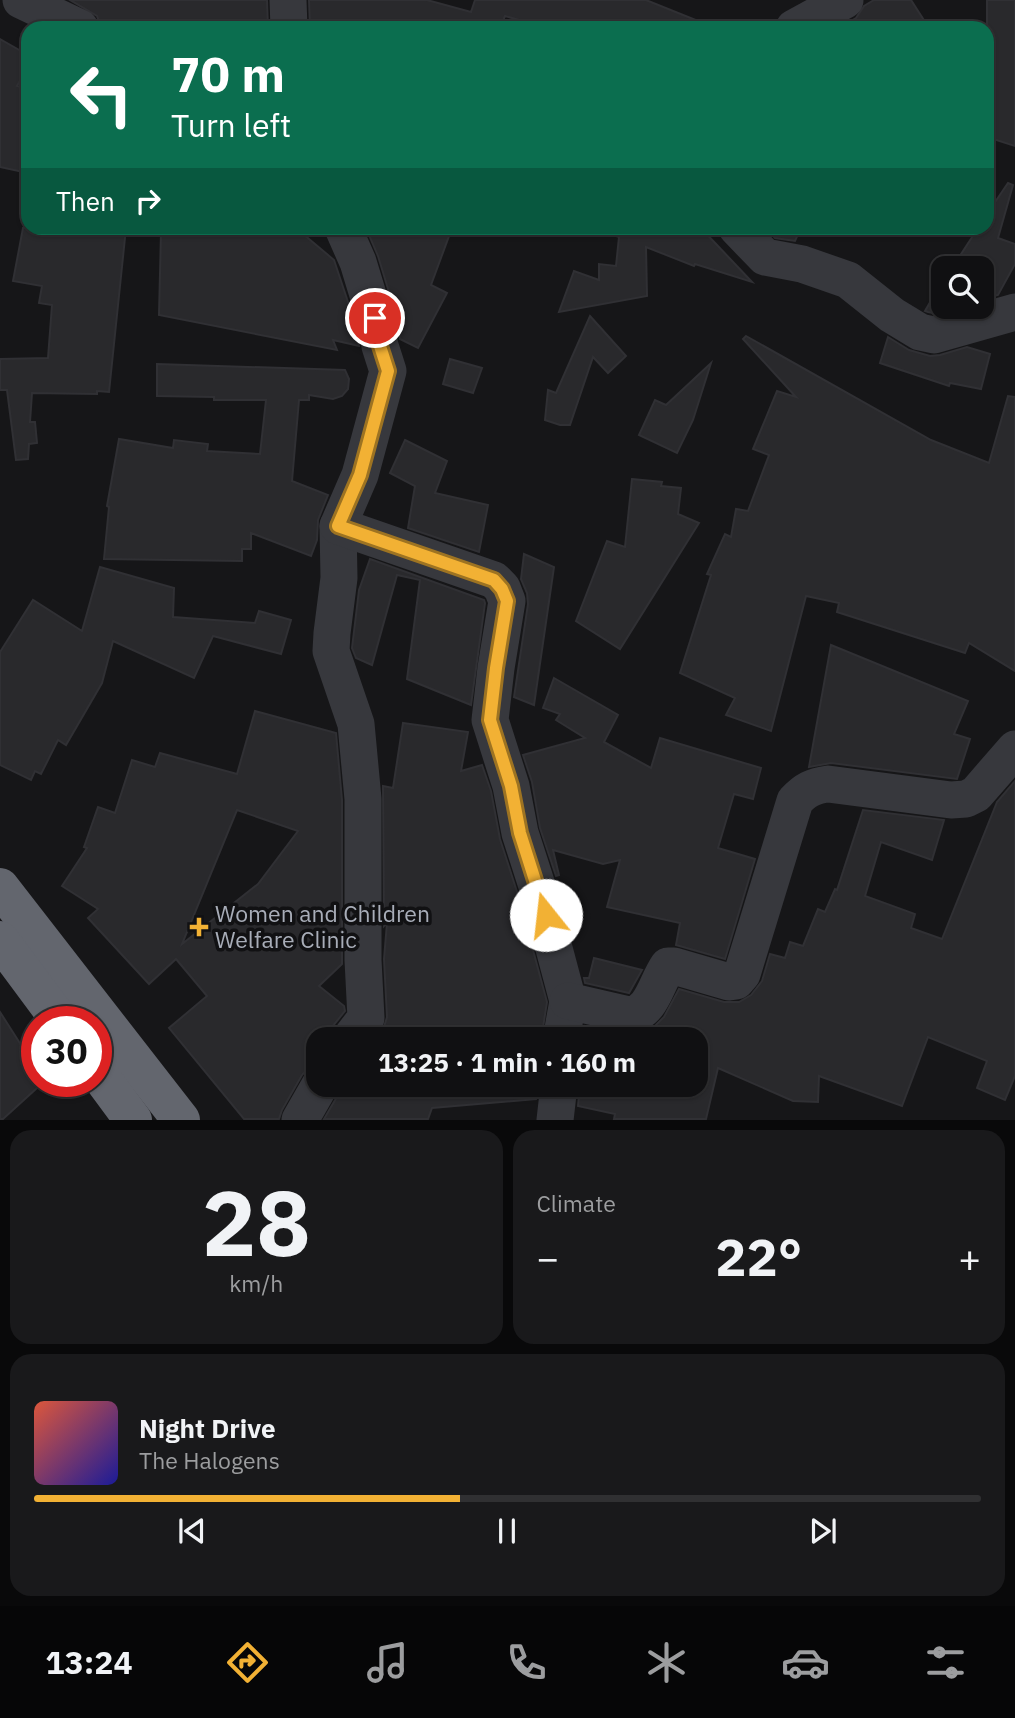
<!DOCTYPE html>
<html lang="en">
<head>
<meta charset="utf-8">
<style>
	:root { --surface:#101012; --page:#19191b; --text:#f1f3f6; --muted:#9c9d9f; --line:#303032; --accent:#f2b134 }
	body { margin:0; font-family:"IBM Plex Sans",sans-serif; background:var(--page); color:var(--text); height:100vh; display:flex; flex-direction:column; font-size:26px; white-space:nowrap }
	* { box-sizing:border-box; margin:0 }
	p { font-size:23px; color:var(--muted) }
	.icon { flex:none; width:38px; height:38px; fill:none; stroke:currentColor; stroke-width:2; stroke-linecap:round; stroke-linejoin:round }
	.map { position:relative; height:1120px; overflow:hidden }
	.panel { display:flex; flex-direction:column; gap:10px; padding:10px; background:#09090a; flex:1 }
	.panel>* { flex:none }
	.banner { position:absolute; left:21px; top:21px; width:973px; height:214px; border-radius:21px; box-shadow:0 2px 5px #0004,0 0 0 2px var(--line); background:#0b6e4f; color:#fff; overflow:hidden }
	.fabs { position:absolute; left:931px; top:256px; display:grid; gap:14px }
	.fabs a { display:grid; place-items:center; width:63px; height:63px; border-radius:14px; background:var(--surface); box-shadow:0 2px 5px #0004,0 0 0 2px var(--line); font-size:35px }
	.speed { position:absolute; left:21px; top:1006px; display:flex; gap:14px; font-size:35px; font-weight:700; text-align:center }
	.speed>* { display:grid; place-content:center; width:91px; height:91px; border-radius:50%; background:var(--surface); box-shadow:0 2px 5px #0004,0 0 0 2px var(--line); line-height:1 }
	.speed .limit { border:10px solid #d22; background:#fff; color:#111 }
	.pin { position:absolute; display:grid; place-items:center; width:60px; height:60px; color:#fff; margin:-30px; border:4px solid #fff; border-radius:50%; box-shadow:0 2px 7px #0007 }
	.me { position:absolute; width:77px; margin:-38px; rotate:344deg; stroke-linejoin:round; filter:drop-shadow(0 0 5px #0008) }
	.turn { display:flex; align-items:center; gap:24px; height:147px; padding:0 35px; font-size:32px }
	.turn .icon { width:91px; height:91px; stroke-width:2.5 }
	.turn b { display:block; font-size:49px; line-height:60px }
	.then { display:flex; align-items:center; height:66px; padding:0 35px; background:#0003; gap:14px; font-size:26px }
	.big { font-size:52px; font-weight:800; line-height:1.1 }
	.panel .widget { flex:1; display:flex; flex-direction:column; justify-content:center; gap:10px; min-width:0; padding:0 24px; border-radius:21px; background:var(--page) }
	.panel .dial { align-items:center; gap:0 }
	.dial b { font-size:91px; line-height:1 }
	.song { display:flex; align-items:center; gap:21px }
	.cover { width:84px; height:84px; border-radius:10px; background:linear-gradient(135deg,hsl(10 70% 55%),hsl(240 70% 35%)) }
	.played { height:7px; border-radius:4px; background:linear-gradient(90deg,var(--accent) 45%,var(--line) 45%) }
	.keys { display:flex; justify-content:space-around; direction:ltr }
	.heat { display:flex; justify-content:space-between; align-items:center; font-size:38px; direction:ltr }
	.panel .tiles { flex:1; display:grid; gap:10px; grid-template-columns:1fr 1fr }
	.widget:last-child { grid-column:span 2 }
	.trip { position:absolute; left:306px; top:1027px; width:402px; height:70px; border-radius:21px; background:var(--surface); box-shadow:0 2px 5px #0004,0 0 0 2px var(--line); font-weight:800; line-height:70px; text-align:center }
	.menu { display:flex; height:112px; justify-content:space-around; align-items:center; background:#060607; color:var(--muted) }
	.menu .icon { width:49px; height:49px }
	.menu .on { color:var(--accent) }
	.menu b { font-size:32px; color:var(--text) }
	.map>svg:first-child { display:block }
</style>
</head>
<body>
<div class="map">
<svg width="1015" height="1120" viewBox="0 0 1015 1120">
	<rect width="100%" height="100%" fill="#161618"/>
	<!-- building -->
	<g fill="#29292c" stroke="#303034" stroke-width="2" fill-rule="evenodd">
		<polygon points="70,0 267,0 268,28 101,28 97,16"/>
		<polygon points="309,0 427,0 471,12 475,0 646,0 713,27 547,28 505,16 500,28 310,28"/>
		<polygon points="874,0 911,0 929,28 838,28 856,18 864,6"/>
		<polygon points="987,0 1015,0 1015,146 987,137"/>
		<polygon points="0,39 28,55 28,67 17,86 28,89 28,173 0,167"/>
		<polygon points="1008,183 1013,185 998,238 1015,244 1015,264 998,295 983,299 982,268 952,268 978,228 987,228 987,214"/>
		<polygon points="23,228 126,228 109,392 97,391 97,394 32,393 30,422 35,422 37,443 29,444 28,459 16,460 7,390 0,390 0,359 48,358 52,305 39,303 42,286 13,281"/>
		<polygon points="170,228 241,228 261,235 267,228 296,228 334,260 355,323 359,346 333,340 337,350 159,315 161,232 167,234"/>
		<polygon points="366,228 452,228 431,285 447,293 418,348 400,339 395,312 378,256"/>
		<polygon points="600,228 701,228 752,282 695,264 694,266 646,247 647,296 559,312 574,271 599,280 599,264 616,266 619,237 600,230"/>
		<polygon points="766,228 801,228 795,241 775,238"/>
		<polygon points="943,280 943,306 958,306 933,313 928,312 925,311"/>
		<polygon points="590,316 626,356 608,373 593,357 570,425 560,425 545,420 548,390 556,393"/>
		<polygon points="746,336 931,440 989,463 1008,396 1015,397 1015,671 969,643 965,653 837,612 839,603 806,596 771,731 726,715 735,698 680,673 711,575 707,574 725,534 731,537 736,509 748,511 769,455 753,449 777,391 796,397 743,339"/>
		<polygon points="888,337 909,350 930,356 940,355 967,347 990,354 981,389 950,383 949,386 880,363"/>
		<polygon points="450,359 482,368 473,393 443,384"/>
		<polygon points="711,363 693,420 677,453 639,435 655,400 666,405"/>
		<polygon points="157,364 345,370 349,379 348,389 342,396 333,399 309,395 309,400 299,400 292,481 328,495 318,520 317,540 311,556 251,533 251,549 242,549 242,561 104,559 109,507 107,506 119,439 173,448 174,440 208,444 207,451 260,454 266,400 214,400 214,397 157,396"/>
		<polygon points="405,440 447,461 435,493 488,505 479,552 408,528 415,486 390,473"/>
		<polygon points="632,479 662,482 661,486 681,488 678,514 699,523 620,649 576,621 607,541 625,547"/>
		<polygon points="524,554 554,567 534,705 514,697 528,604 527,593 521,579"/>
		<polygon points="370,559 484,600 485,603 471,705 407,679 420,580 397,575 372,665 356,658 352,648 359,590"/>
		<polygon points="100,567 174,588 173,617 255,623 259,611 291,620 281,654 213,636 194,678 113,641 102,683 66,745 58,740 41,774 35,771 31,780 0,765 0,652 33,600 82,631"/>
		<polygon points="831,645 968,701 954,734 970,739 957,779 831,763 809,767"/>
		<polygon points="554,678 618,715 604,742 651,768 660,738 761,768 753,799 734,794 718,848 755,859 725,959 676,945 680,923 607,907 620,860 603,864 553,850 559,875 556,876 540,828 532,782 523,755 585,738 556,720 560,714 543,708"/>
		<path d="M255,711l81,22 6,67v164l-23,22 25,20 1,5 -13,16 -4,13h-10v24l-9,3 -7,8 -20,35 -3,9h-35l-75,-91 38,-32 -31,-37 -27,25 -61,-66 10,-9 -36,-23 25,-38 -3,-1 14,-40 17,6 17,-53 23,7 5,-14 77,21zM237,810l61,21 -40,53 -76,60z"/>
		<polygon points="403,723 468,732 461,771 482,765 491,791 500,839 519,898 547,1002 541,1040 376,1040 383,1030 387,1017 384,959 387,923 384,926 383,786 393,788"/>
		<polygon points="1015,781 1015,1076 1005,1100 977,1088 987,1061 928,1037 902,1106 819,1076 818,1102 793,1101 718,1068 706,1119 614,1119 615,1114 578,1106 580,1085 696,1085 696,1040 582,1040 585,1026 624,1035 642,1033 655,1026 664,1017 679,989 724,1002 739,1002 751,995 762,981 770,954 785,958 790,942 803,946 818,909 825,912 835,889 837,890 863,810 944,820 932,860 881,842 865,896 915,914 911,928 942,939 997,802"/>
		<polygon points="594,958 642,970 629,993 585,983 584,978 589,978"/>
		<polygon points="0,1012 37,1070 37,1088 3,1119 0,1119"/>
		<polygon points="341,1085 538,1085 536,1099 432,1108 428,1119 324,1119 338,1095"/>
	</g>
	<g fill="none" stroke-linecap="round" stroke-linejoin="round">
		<!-- minor -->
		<g stroke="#37383d" stroke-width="37">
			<polyline points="21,0 80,28"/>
			<polyline points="288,0 289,28"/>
			<polyline points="794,28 845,0"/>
			<polyline points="343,228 358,262 375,318 380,346 388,371 360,475 338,526 339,578 332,633 331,651 356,724 363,799 363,960 366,1018 349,1040"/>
			<polyline points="737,228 765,257 802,264 848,280 892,315 920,332 934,335 1015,312"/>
			<polyline points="338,526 494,580 502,588 507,601 496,668 490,720 511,786 520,833 539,892 568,1001 561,1040"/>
			<path d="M568,1001l61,14c23,-2 27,-32 39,-49h6l55,16 7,-1 6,-7 53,-173c10,-11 18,-15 33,-17l123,16 15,-1 10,-5 39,-45"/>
			<polyline points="300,1120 320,1085"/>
			<polyline points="555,1120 559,1085"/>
		</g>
		<!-- highway -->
		<g stroke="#63666e" stroke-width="38">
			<polyline points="0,887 181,1120"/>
			<polyline points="0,940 61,1022"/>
			<polyline points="96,1070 133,1120"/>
		</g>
	</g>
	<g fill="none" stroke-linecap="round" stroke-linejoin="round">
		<!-- route casing -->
		<g stroke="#9d7322" stroke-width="18">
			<polyline id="route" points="375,318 380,346 388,371 360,475 338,526 494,580 502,589 507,601 496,668 490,720 511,786 520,833 546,915"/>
		</g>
		<!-- route -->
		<use href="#route" stroke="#f2b134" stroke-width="12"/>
	</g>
	<!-- markers -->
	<path fill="#f2b134" stroke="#111113" stroke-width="2.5" d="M195.5 916.5h7v7h7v7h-7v7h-7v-7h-7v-7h7z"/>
	<g text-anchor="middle" stroke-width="7" stroke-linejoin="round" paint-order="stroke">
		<!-- poi labels -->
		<g font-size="23" fill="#a8adb8" stroke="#111113" text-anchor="start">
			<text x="215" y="922">Women and Children<tspan x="215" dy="26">Welfare Clinic</tspan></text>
		</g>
	</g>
</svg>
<div class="fabs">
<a><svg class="icon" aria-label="search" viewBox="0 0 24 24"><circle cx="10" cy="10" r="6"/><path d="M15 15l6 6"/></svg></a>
</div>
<div class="speed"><div class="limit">30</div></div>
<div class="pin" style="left:375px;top:318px;background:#d93025"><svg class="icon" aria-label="arrive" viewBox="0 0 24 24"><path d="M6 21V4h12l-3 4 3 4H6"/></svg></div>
<svg class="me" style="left:546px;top:915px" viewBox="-20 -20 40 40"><circle r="19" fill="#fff"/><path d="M0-13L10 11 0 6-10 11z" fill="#f2b134"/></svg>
<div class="trip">13:25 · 1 min · 160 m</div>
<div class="banner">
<div class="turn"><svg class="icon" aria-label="left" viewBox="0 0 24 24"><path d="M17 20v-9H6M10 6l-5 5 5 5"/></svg><div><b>70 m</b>Turn left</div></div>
<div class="then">Then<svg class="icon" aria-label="right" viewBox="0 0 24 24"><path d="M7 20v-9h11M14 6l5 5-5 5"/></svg></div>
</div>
</div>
<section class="panel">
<div class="tiles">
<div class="widget dial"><b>28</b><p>km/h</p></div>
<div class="widget"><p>Climate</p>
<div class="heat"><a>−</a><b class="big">22°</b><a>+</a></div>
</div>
<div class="widget">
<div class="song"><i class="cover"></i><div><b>Night Drive</b><p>The Halogens</p></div></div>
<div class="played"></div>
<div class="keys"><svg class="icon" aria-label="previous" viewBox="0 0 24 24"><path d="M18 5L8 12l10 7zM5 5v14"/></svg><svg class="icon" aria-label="pause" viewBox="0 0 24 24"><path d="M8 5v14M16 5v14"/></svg><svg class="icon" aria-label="next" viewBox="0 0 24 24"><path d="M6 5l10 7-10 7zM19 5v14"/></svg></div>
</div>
</div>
</section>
<nav class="menu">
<b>13:24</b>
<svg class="icon on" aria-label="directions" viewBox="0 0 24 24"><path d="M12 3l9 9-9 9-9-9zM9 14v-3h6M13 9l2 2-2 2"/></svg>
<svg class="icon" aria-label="music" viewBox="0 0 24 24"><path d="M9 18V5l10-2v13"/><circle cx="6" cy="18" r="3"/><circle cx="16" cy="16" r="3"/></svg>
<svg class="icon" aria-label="phone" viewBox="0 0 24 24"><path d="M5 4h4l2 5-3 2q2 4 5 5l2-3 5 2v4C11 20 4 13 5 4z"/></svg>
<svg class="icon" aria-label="climate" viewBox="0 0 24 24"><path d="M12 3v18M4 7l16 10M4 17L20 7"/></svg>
<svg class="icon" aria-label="car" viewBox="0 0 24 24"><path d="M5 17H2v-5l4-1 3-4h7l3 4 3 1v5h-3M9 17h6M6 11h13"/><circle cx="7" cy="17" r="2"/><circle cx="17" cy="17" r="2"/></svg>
<svg class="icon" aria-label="filters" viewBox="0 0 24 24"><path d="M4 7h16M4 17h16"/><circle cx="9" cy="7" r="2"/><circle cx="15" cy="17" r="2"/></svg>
</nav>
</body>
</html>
